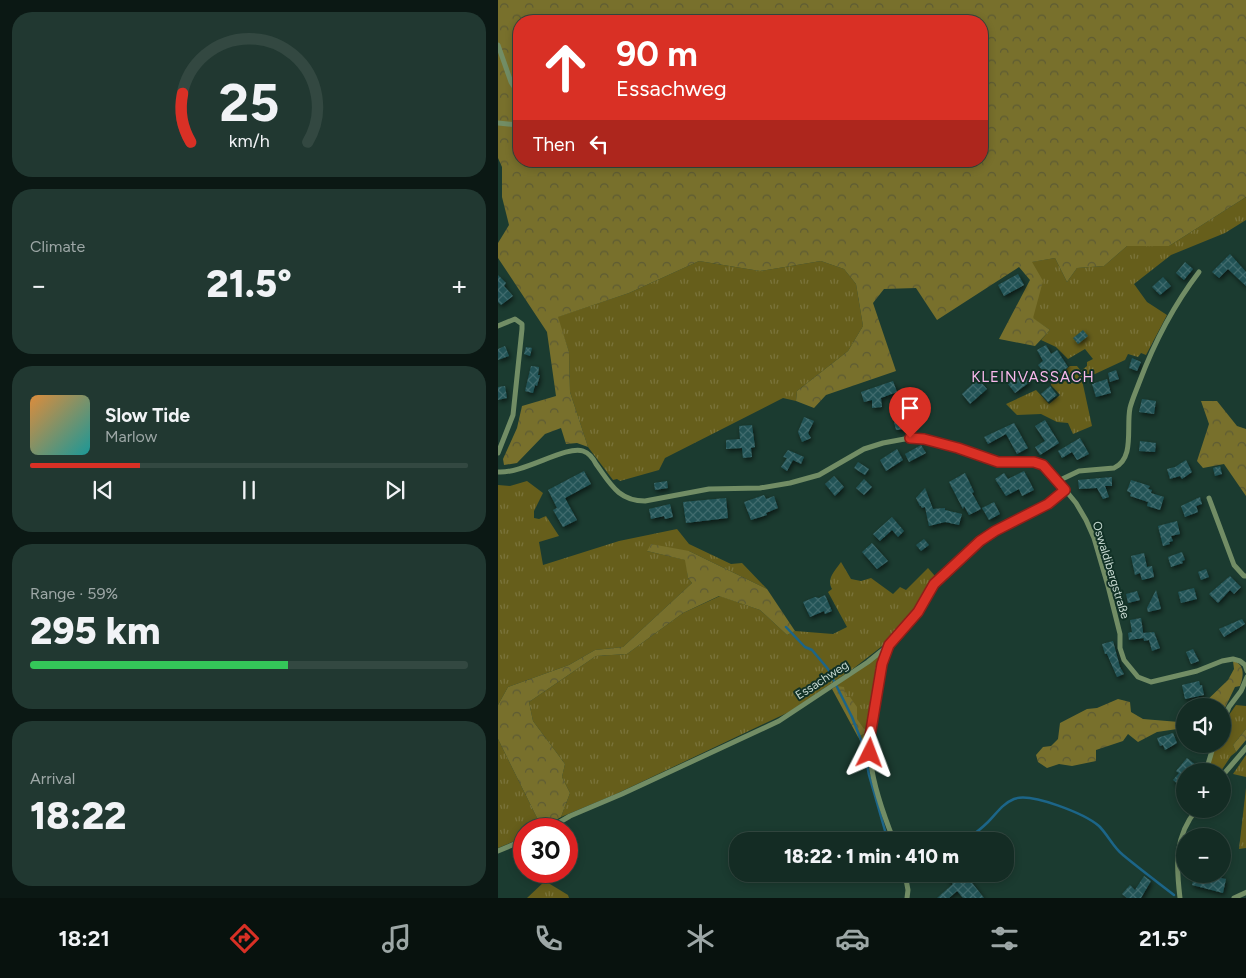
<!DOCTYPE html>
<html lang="en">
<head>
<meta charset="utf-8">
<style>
	:root { --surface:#142c24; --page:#213831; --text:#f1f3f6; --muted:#9da7a6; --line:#334841; --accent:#d93025 }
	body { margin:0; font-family:Figtree,sans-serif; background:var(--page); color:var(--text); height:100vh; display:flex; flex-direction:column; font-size:19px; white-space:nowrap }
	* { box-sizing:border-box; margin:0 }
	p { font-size:16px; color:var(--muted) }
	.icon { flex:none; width:28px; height:28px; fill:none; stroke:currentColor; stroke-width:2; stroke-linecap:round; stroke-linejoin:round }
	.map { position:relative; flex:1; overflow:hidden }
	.panel { display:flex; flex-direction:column; gap:12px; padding:12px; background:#0b1814; width:498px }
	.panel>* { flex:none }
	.banner { position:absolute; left:15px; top:15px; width:475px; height:152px; border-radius:20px; box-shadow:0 2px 8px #0003,0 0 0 1px var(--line); background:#d93025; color:#fff; overflow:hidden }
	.tools { position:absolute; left:678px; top:698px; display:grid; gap:10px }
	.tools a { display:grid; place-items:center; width:55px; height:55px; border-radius:50%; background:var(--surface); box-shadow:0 2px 8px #0003,0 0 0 1px var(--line); font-size:25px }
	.speed { position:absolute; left:15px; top:818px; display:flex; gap:10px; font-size:25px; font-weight:700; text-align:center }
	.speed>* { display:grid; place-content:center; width:65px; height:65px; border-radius:50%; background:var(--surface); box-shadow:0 2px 8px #0003,0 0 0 1px var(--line); line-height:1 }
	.speed .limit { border:8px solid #d22; background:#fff; color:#111 }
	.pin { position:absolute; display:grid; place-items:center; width:42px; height:42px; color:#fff; margin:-51px -21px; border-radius:50% 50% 50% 0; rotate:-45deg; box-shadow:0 0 5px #0007 }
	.pin .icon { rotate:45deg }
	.me { position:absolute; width:55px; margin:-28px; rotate:3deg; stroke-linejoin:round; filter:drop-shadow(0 0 4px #0008) }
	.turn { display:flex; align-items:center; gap:18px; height:105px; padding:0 20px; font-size:22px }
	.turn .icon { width:65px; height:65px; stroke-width:2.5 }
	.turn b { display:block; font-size:35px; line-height:42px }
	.then { display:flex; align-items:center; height:48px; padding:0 20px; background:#0003; gap:10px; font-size:19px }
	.big { font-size:38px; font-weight:800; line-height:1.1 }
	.panel .card { flex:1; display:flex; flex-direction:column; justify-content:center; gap:8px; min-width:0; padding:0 18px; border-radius:20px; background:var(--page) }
	.panel .dial { align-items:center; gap:0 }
	.dial svg { height:130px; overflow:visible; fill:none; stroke:var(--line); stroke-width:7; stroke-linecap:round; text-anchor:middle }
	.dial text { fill:var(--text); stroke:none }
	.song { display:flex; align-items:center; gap:15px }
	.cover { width:60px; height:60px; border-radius:8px; background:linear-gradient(135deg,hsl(30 70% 55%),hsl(180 70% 35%)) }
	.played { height:5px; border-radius:2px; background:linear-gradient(90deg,var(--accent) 25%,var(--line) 25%) }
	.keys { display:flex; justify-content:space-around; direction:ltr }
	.heat { display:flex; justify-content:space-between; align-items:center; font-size:28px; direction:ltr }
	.charge { height:8px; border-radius:4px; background:linear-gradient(90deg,#34c759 59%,var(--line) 0) }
	.trip { position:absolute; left:231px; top:832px; width:285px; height:50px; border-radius:20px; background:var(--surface); box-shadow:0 2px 8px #0003,0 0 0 1px var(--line); font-weight:800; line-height:50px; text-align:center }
	.tabs { display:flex; height:80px; justify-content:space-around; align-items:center; background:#08120e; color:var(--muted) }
	.tabs .icon { width:35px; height:35px }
	.tabs .on { color:var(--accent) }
	.tabs b { font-size:22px; color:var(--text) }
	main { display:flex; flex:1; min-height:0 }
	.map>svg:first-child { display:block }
</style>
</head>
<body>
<main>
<section class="panel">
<div class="card dial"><svg viewBox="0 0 100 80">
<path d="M14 69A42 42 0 1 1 86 69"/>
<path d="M14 69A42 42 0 0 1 9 39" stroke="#d93025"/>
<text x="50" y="56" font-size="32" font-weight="700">25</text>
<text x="50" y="72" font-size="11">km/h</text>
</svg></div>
<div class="card"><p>Climate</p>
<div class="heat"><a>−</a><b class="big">21.5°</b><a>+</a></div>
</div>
<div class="card">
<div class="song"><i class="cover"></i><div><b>Slow Tide</b><p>Marlow</p></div></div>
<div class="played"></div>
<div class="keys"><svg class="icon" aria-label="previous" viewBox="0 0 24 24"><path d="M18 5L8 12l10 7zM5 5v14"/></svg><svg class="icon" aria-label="pause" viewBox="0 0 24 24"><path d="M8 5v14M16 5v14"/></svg><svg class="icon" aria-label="next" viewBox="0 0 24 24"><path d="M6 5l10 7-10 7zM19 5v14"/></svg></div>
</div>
<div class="card"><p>Range · 59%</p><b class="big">295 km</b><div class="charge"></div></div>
<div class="card"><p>Arrival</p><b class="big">18:22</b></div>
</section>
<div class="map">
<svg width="749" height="898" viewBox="0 0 749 898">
	<defs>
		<pattern id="grass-tufts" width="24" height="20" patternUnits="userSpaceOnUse" patternTransform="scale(1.25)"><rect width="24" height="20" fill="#665e1b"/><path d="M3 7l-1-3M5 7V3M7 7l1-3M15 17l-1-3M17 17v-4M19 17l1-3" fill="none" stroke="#7a743b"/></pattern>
		<pattern id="forest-crowns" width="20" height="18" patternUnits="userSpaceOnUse" patternTransform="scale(1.25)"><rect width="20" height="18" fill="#78702c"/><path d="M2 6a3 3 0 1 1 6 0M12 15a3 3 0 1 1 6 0" fill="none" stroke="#5d5b34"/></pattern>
		<pattern id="building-cross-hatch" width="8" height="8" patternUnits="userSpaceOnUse" patternTransform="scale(1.25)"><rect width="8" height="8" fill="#215356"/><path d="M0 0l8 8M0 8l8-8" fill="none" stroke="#406b6d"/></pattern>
		<filter id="shadow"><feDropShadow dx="1.5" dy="2.5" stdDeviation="2.5" flood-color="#0009"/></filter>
	</defs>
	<rect width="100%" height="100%" fill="#1b3b30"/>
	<!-- grass -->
	<g fill="url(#grass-tufts)">
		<polygon points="748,197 748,220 727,233 673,255 636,284 649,302 669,315 648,355 643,353 640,357 630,354 627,360 584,380 594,426 575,434 570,423 559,422 543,414 519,415 508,404 538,390 551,404 562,395 553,385 554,381 572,366 579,366 583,371 589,366 589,362 595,359 587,349 570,359 558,347 543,340 552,330 534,318 544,281 533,262 557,258 569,282 579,268 606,266 629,246 671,246"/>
		<polygon points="201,261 262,271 323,261 346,269 358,284 365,326 350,351 299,391 298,401 285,398 167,458 161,470 122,481 119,479 115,480 90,447 72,392 71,352 59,317 131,293"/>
		<polygon points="29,481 45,493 36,511 36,518 41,519 48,516 61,536 41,542 45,565 121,541 179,529 191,544 233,564 244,563 269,589 191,551 149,551 188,560 190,578 194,583 125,647 97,650 71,665 10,687 0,705 0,485 12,486"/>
		<path d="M343,562l10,17 10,2 10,-3 22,16 7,-7 6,3 22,-22 7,8 -10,20 -35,44 -36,28 -65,44 -173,82 -55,23 9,-24 -8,-16 3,-13 -32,-43 -4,-19 67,-46 31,-2 56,-41 37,-17 40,14 27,25 8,-4 38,3 14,-7 -19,-35 4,-3c-6,-10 3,-18 9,-27z"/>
		<polygon points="385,651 379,678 368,747 366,748 360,737 366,734 348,697 338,686"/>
		<polygon points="738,705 748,706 748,729 735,745 738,752 733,756 723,771 709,771 717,744 724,744 724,725"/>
		<polygon points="0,739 44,828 26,829 26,837 0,848"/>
		<polygon points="748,755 748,777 735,774"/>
		<polygon points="748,788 748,848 741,849"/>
		<polygon points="47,881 70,895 71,898 29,898"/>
	</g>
	<!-- forest -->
	<g fill="url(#forest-crowns)" fill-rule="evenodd">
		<path d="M0,0h748v197l-77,49h-42l-23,20 -27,2 -10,14 -12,-24 -23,4 11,19 -10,37 17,12 -15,16 -36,-7 31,-59 -11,-13 -82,53 -21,-32 -32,1 -11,14 23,68 -70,24 -12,13 -18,-7 1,-10 51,-40 15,-25 -7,-42 -12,-15 -23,-8 -61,10 -61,-10 -70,32 -71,24 11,35 1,40 18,55 -11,-4 -11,1 -5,-16 -16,6 -28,29 -13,2 -1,-6 14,-31 5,-22 34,-10 -9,-64 -49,-74v-15l11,-18 -7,-28v-30l-4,-9zM21,21h463v140h-463z"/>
		<polygon points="703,401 719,401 739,426 748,429 748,496 726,464 705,468 699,461 711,424"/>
		<polygon points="153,544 191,551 269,589 297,631 289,635 262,610 221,596 185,613 129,654 98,656 31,702 35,721 67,764 64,777 72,793 63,817 44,828 0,739 0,705 10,687 71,665 97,650 125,647 194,583 190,578 187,560 149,551"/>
		<path d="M735,661c12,3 11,15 7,25l-5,1 -13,27v-8h-21l27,-26 6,-11z"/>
		<polygon points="338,686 346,687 348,697 352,697 359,707 359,719 366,729 366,734 360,737 334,689"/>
		<polygon points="620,699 632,702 633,712 645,719 681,722 686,718 686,728 659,732 640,742 630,734 625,741 598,750 598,761 574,766 561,764 549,768 540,762 538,755 545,747 553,746 560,739 562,723 589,709 599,708"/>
		<polygon points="748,729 748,740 738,752 735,745"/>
	</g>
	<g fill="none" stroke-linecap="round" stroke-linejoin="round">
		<!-- stream -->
		<g stroke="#1c6588" stroke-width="2.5">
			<polyline points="288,627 307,647 314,650 330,669 354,717 365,745 371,775 390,841"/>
			<path d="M436,841l14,-3 17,3c8,-6 16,-12 23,-19 9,-9 14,-18 26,-23 17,-7 71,15 85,27 9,9 14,21 24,29 17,14 34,27 51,40"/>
		</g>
	</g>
	<!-- building -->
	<g fill="url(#building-cross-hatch)" filter="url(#shadow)">
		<polygon points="732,254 749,273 749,287 730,269 721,278 714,272"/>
		<polygon points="687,262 695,269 686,280 678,273"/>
		<polygon points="520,274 526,285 506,296 500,285"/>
		<polygon points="0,275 8,283 6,286 15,296 3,305 0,302"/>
		<polygon points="665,277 673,286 662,295 654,287"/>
		<polygon points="585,330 590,336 580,344 575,338"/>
		<polygon points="548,345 553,354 559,350 570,367 553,381 540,365 545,361 539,350"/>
		<polygon points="7,346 11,356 0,360 0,349"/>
		<polygon points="28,347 34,348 32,356 26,354"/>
		<polygon points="634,358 643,362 639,371 631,368"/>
		<polygon points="33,366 41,367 40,375 42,375 39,386 37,385 35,393 27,391"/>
		<polygon points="618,370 621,379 612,382 610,373"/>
		<polygon points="525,373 532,382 517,393 510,384"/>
		<polygon points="480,379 489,389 472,404 464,394"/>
		<polygon points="609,379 613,393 598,397 594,384"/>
		<polygon points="395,381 399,392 383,398 384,407 374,408 374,400 366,402 363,392"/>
		<polygon points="7,386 9,398 0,400 0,387"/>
		<polygon points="552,386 559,395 550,402 543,394"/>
		<polygon points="644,399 658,401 656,414 641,412"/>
		<polygon points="409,410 418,420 409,429 398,430 395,417 403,415"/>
		<polygon points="306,417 316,421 310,433 313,438 304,442 300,432"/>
		<polygon points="547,420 561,443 542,455 537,447 547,441 537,426"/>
		<polygon points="516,423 530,448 519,454 508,434 490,444 486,437"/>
		<polygon points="254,425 257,447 253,448 254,457 245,458 244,448 228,449 228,440 242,439 241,426"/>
		<polygon points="582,438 591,454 579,460 574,452 564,458 560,451"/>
		<polygon points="642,441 658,443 657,452 641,451"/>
		<polygon points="423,445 428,453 411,462 407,454"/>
		<polygon points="399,449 405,460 388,471 382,460"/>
		<polygon points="290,450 306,457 303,464 295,460 289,471 283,467 289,458 285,457"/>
		<polygon points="688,460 694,472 684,479 682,476 672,479 669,469 677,467"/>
		<polygon points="360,462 371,469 367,475 356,468"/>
		<polygon points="722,466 724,474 717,476 715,468"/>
		<polygon points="86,471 93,484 67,498 79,520 65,527 55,510 59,508 50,490"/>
		<polygon points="526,471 536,490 524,496 521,489 508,496 497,479 506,473 510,479"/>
		<polygon points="467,473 476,492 474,493 483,509 471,515 466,506 465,509 451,482"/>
		<polygon points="336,476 346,487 337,496 327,484"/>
		<polygon points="614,477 614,486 607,486 611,497 605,499 599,488 581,489 580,480"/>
		<polygon points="366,479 374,487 366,495 358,488"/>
		<polygon points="633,480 652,486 650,489 654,490 653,493 666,497 662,510 649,506 650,502 632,496 633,493 629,491"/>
		<polygon points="169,481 170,488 157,490 156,483"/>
		<polygon points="427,488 435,509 447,508 447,510 464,514 461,525 447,522 431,526 427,507 424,508 423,506 422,506 418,498"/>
		<polygon points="266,495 268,499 276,496 280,508 268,513 269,515 253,520 246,502"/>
		<polygon points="702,497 704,504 698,506 698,505 700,512 687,517 683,506"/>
		<polygon points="228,498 230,518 188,523 185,502"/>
		<polygon points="496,502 502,514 491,520 484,508"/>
		<polygon points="172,504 175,517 167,519 166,516 153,519 151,509"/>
		<polygon points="394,517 406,531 400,537 394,530 382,541 375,534"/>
		<polygon points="679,521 682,534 673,536 675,541 671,542 672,544 665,546 660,526"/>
		<polygon points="426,539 431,545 423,551 418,545"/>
		<polygon points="374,543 390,561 379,569 364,552"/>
		<polygon points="684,552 687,560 684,561 685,563 673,567 670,557"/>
		<polygon points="646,553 649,567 654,566 656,577 644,580 642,573 637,575 633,556"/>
		<polygon points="708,569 711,577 703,580 700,572"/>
		<polygon points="732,576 743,587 736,594 732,590 720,603 711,594"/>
		<polygon points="696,588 699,599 683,603 680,592"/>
		<polygon points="658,590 663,609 650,612 649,608"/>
		<polygon points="639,591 642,600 630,603 628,594"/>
		<polygon points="327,595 334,611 327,614 326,611 312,617 305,602 317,597 321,598"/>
		<polygon points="643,618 646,638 631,640 630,633 634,632 632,620"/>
		<polygon points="744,619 747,624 726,637 721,629"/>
		<polygon points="656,632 662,648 654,651 651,640 646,641 645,633"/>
		<polygon points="615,641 622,667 626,674 619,677 609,654 607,654 604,644"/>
		<polygon points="695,649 701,661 693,664 688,652"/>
		<polygon points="701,681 702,685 704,685 706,695 687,699 684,685"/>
		<polygon points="675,733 679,743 667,750 665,745 662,746 659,738"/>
		<polygon points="689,758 699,766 695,771 686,771 686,789 675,780 681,773 678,771"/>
		<polygon points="446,874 467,874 486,898 465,898 459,891 451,898 439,898 455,884"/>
		<polygon points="704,874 724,874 723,878 728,879 725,893 694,885 696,878 702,879"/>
		<polygon points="646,876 653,881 643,898 629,898 624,894 632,885 637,890"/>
	</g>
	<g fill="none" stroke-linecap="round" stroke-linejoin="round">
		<!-- street -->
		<g stroke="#728d65" stroke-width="5">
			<polyline points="0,45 13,82 21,94"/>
			<polyline points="0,123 21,125"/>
			<polyline points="0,326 17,319 24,324 24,329 15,415 0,453"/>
			<path d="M0,472c25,2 68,-27 85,-21 6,2 10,7 13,13 14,19 22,37 49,37l64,-12 51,-1 30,-5 29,-8 45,-26 19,-6 27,-5 14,1 74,22 36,1 9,3 5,4 28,34 10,17 8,18 14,48 12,48v14l4,12 14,17 13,5 46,-11 25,-10 11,-2 7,2 5,4 2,6"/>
			<path d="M560,481l21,-10 35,-3c21,-9 12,-41 16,-60 2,-8 6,-17 9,-25 15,-40 34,-77 60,-111"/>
			<polyline points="711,498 736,565 746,576 749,576"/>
			<path d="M390,647c-7,17 -9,34 -12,52 -3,18 -7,36 -6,54 1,26 14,63 24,88"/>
			<polyline points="724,724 731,707 743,691 749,677"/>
			<polyline points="708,771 716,744"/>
			<polyline points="724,776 749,747"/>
			<polyline points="50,829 72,816 124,794 281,721 370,662 391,645 419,612 443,577 482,541 497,531 550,505 567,490"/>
			<polyline points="0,851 26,840"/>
			<polyline points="407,874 410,890 409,898"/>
			<path d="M682,898c-4,-34 -6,-61 17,-89"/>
			<polyline points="736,898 749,892"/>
		</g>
	</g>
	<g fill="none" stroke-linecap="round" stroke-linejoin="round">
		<!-- route casing -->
		<g stroke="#8d1f18" stroke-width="12">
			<polyline id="route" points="372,753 372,736 384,664 391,645 420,612 436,584 482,541 497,531 550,504 567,490 545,465 536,462 500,462 460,448 426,439 412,438"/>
		</g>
		<!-- route -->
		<use href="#route" stroke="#d93025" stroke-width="9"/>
	</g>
	<g text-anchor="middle" stroke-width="4" stroke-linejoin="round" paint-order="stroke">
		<!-- street labels -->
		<g font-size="12" fill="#c6d8d0" stroke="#113126">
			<text transform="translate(613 570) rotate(73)" y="4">Oswaldibergstraße</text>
			<text transform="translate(324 680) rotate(-33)" y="4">Essachweg</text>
		</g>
		<!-- quarter labels -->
		<g font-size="15" letter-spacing="1" fill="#f9b8ec" stroke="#113126">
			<text x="535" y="382">KLEINVASSACH</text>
		</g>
	</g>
</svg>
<div class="tools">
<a><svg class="icon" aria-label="sound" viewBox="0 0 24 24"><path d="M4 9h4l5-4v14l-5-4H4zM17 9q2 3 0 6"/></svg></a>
<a>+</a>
<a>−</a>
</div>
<div class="speed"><div class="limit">30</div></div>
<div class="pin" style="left:412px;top:438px;background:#d93025"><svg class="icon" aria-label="arrive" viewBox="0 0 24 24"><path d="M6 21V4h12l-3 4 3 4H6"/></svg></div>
<svg class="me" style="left:372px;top:753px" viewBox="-20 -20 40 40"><path d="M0-17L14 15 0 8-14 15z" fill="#d93025" stroke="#fff" stroke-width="4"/></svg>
<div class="trip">18:22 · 1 min · 410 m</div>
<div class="banner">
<div class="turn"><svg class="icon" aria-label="ahead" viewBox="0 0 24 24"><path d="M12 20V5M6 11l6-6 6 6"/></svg><div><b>90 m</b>Essachweg</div></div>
<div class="then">Then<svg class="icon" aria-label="left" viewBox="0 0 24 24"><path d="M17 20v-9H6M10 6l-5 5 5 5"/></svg></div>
</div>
</div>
</main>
<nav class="tabs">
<b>18:21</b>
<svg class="icon on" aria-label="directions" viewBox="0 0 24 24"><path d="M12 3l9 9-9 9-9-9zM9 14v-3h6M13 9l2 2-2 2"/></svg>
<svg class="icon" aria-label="music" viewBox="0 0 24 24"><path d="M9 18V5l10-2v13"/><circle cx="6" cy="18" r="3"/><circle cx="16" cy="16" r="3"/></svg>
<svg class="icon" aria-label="phone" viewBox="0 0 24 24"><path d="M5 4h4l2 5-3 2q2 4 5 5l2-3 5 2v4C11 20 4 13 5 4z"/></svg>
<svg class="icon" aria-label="climate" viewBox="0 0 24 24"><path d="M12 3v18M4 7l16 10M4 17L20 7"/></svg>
<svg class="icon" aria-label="car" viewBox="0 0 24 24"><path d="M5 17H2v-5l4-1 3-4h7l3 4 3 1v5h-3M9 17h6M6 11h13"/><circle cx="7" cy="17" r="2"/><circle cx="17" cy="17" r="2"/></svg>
<svg class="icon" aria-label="filters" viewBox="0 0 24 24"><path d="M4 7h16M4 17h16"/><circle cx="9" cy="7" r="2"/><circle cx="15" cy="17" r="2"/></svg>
<b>21.5°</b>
</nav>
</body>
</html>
